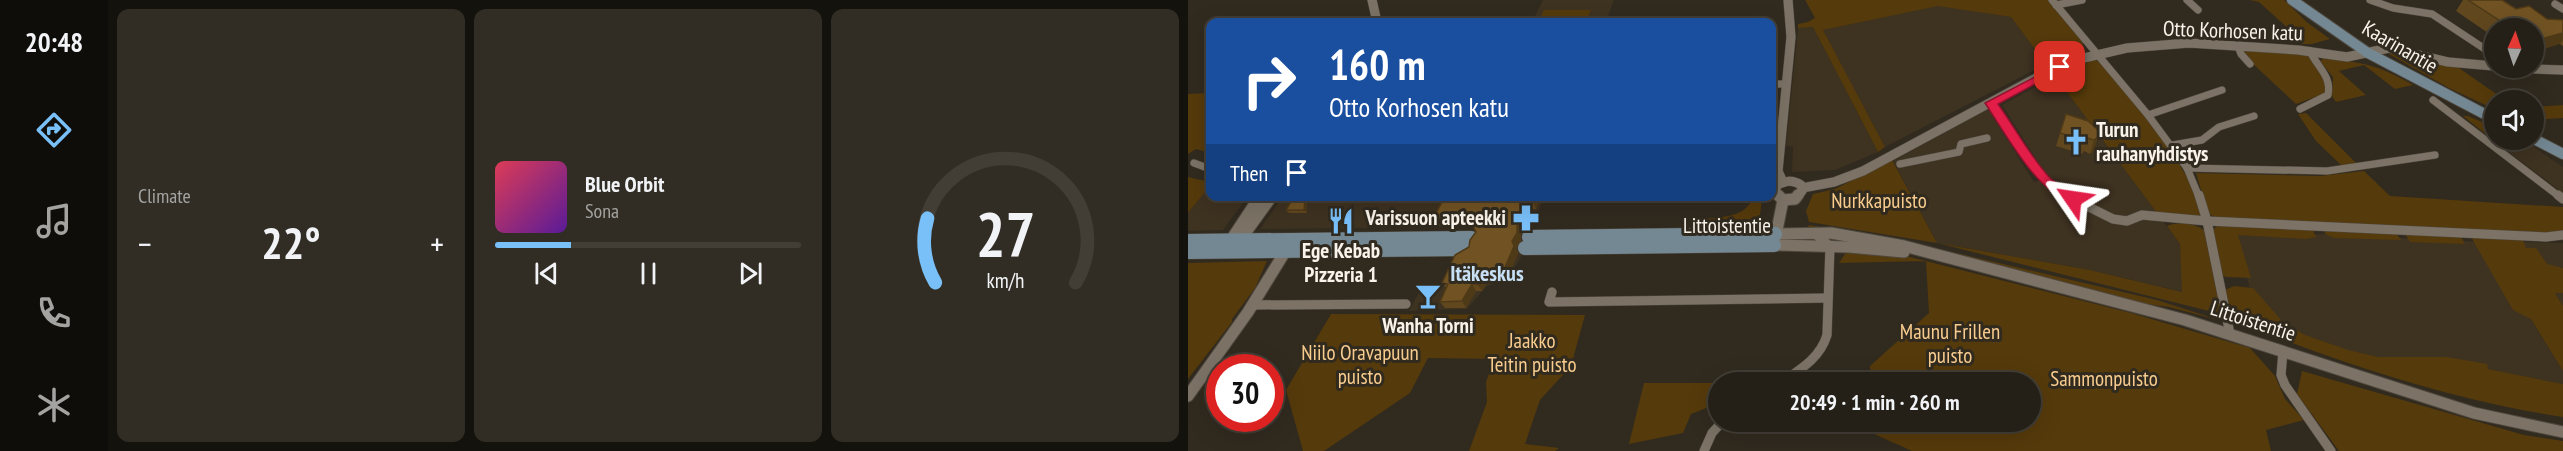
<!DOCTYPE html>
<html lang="en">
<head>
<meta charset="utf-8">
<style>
	:root { --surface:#252017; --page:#312d24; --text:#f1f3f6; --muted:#a3a3a1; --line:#423e36; --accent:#79bff8 }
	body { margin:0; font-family:"PT Sans Narrow",sans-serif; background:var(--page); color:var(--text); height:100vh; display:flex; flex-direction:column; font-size:22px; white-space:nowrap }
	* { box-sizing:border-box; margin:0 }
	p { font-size:20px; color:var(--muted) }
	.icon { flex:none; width:33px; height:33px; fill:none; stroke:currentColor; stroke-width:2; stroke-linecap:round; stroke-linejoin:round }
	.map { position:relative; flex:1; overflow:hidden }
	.panel { display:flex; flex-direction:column; gap:9px; padding:9px; background:#14120d; width:1080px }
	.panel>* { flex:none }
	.guide { position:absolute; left:18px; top:18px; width:570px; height:183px; border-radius:12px; box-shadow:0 6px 24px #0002,0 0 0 2px var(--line); background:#1a4fa0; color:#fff; overflow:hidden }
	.needle { width:39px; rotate:3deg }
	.buttons { position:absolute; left:1296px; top:18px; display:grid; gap:12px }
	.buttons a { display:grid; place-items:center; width:60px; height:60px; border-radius:50%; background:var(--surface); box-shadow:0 6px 24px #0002,0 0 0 2px var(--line); font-size:30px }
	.speed { position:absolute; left:18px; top:354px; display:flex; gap:12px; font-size:30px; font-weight:700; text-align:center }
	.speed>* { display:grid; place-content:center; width:78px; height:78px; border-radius:50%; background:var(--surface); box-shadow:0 6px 24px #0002,0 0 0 2px var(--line); line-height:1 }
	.speed .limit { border:9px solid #d22; background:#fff; color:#111 }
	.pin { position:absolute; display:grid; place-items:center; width:51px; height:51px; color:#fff; margin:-26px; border-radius:12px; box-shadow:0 3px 9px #0006 }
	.me { position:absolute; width:66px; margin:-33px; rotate:302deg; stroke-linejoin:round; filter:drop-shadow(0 0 4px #0008) }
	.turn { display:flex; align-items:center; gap:21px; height:126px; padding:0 24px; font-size:27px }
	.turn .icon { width:78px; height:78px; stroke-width:2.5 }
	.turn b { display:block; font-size:42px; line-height:51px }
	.then { display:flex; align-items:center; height:57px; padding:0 24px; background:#0003; gap:12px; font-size:22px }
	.big { font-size:45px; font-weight:700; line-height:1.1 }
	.panel .widget { flex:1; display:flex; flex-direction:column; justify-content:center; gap:9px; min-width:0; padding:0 21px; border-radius:12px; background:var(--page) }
	.panel .dial { align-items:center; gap:0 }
	.dial svg { height:156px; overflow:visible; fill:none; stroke:var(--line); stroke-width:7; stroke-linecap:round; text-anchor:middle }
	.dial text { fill:var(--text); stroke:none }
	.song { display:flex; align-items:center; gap:18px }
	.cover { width:72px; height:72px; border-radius:9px; background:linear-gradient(135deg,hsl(350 70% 55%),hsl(270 70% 35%)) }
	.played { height:6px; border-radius:3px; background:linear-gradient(90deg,var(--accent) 25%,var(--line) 25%) }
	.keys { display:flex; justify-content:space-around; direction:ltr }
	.heat { display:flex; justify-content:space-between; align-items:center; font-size:33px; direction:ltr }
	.panel .tiles { flex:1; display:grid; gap:9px; grid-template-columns:repeat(3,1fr) }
	.trip { position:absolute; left:520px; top:372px; width:333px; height:60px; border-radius:30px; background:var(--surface); box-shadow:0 6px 24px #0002,0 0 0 2px var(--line); font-weight:700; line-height:60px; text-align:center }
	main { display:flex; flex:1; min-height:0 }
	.dock { display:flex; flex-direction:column; width:108px; justify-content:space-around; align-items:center; background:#0f0d09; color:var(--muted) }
	.dock .icon { width:42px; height:42px }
	.dock .on { color:var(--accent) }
	.dock b { font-size:27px; color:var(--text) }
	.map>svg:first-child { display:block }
</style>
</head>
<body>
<main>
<nav class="dock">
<b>20:48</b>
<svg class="icon on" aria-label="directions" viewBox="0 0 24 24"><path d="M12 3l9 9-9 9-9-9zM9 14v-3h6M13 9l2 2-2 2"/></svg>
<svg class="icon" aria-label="music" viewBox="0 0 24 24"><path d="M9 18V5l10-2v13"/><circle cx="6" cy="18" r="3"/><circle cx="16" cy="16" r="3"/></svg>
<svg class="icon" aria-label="phone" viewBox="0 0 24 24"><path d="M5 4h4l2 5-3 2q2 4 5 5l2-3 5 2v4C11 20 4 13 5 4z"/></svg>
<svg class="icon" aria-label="climate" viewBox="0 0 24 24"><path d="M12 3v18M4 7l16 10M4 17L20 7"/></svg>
</nav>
<section class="panel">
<div class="tiles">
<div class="widget"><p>Climate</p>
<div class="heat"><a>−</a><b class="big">22°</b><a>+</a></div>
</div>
<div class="widget">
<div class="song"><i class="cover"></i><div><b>Blue Orbit</b><p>Sona</p></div></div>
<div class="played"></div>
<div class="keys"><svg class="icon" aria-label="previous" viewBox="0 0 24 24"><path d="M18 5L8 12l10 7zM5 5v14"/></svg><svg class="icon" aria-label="pause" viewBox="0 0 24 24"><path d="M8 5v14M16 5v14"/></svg><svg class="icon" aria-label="next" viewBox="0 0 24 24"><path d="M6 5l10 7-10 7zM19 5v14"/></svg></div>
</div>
<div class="widget dial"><svg viewBox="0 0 100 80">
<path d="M14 69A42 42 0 1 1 86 69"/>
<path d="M14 69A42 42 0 0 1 10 36" stroke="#79bff8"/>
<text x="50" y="56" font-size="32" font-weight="700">27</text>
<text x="50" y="72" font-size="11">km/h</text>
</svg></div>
</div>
</section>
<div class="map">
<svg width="1375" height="451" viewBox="0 0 1375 451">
	<rect width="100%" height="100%" fill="#312a1f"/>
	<!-- built -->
	<g fill="#3e3221">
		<polygon points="355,0 426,0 418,22 344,22"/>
		<polygon points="750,5 823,17 858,64 697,147 634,30"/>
		<polygon points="625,27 690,152 647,170 604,172 605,147 598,146 610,28"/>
		<polygon points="867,76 992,244 995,292 902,270 749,243 705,161 800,109 846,182 860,178 814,105"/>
		<polygon points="1343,145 1375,167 1375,193 1319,151"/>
		<polygon points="22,186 22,196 59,197 35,230 0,231 0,213"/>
		<polygon points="356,197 332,259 319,280 299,286 279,309 221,311 236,283 254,284 266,260 275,260 288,227 72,229 93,199"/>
		<polygon points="1047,230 1295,242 1375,371 1375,384 1300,369 1195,362 1107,335 1064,297"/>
		<polygon points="1335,242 1375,243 1375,306 1338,248"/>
	</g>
	<!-- green -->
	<g fill="#553a0b">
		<polygon points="617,0 861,0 896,41 893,49 858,64 823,17 750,6 635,30 697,147 690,152 625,27 610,28 610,24 620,22 627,18"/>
		<polygon points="1062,0 1096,0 1120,23 1142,39 1124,44 1114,44 1115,42 1071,2"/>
		<polygon points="356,10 403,10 398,22 350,22"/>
		<path d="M1054,50l61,3c17,9 21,23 23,40l-30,11 -44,-41z"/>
		<polygon points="1205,53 1271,68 1317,100 1306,100 1306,109 1261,88 1201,54"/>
		<path d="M1136,58c40,5 53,6 89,27l-18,4 -31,-24 -25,6 27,24 -30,7 -4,-6 1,-19 -13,-16z"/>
		<path d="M905,60l6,1c21,25 110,127 101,157l-43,-5 -102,-137z"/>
		<polygon points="22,93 22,153 8,149 0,154 0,94"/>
		<polygon points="1375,105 1375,118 1346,120 1346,107"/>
		<polygon points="1118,113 1169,164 1154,166 1128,141 1110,114"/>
		<polygon points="1275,116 1280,116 1306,127 1306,140 1332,140 1343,145 1319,151"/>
		<path d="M704,160l45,83 153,27 92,22 -2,-48 -13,-18c11,-5 27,-3 37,4l17,84 -284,-71 -128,-21 -3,-11 7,-17 22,-5z"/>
		<polygon points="1176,171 1202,196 1375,207 1375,232 1355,234 1182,224 1028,218 1020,213 1008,173 1132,176"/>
		<polygon points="0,177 22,182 22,186 0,213"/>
		<path d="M564,197h10l-2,19 -4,6 -56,3 1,-6c17,-1 48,-2 51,-22z"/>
		<polygon points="621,225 717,241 969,300 1034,321 981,307 958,304 619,229"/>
		<polygon points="1029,226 1125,230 1128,237 1118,239 1050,235 1063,278 1038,277 1034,275 1024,231"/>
		<polygon points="1136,230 1208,233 1213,240 1146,238 1137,234"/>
		<polygon points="1217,234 1273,237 1277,244 1222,242"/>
		<polygon points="1283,237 1335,240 1338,248 1348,248 1359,264 1375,268 1375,293 1367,293 1375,306 1375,371 1343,319 1325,310"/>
		<polygon points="664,250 718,256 943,313 1062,348 1087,376 1097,399 1116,420 1078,430 1083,451 724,451 684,433 683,422 843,422 843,382 683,382 682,366 741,313 738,261 651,263 657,254"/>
		<polygon points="79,261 67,288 44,319 44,322 0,379 0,263"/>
		<path d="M1046,286l19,2 29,33 23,14 43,15 30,7h69l40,7 1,5 75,15v33c-112,-17 -222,-54 -328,-96l-10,-31z"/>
		<polygon points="143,314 397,315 383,366 352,400 337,444 371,448 367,451 281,451 299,402 298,382 306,359 240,358 222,393 136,451 115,451 98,390"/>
		<polygon points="1114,371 1336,435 1375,441 1375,451 1151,451 1109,394"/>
		<polygon points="456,383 531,383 531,403 503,414 495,433 441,444"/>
	</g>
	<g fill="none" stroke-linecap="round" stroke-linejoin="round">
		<!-- minor-far1 casing -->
		<g stroke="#4f483e" stroke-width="8">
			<g id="minor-far1">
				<polyline points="864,0 960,115 999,168 1011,197"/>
				<polyline points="999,0 1010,10"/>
				<polyline points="1182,0 1205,8 1244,14 1306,55"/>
				<polyline points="1367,4 1375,9"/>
				<polyline points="868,5 894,0"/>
				<polyline points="1050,46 1053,54 1062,64"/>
				<polyline points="584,84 598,84"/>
				<polyline points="1245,100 1372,197"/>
				<path d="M803,103c19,28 47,79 77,94"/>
				<path d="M1112,109l28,-14c4,-19 -11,-28 -18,-44"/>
				<polyline points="960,115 1034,90"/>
				<polyline points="985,145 1014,140 1031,127 1066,116"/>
				<polyline points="6,163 22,169"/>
				<polyline points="712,164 771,152 773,144 799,138"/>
				<polyline points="999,168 1139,171 1247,155"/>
				<polyline points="114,197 135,196"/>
			</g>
		</g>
		<!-- minor casing -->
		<g stroke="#4f483e" stroke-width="10">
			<g id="minor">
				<polyline points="877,195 925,219 939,221 954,215 1019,221 1358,237 1375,235"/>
				<polyline points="1011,195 1019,221 1042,334"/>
				<polyline points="1370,195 1375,199"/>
				<polyline points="78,198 135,196"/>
				<polyline points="364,292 361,302 640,298"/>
				<polyline points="64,305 218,304"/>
				<polyline points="1095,351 1093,375 1097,385 1143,451"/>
				<path d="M594,382c19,-13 38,-24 45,-47l3,-89 -15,-12"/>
				<polyline points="516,451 524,433 534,422"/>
			</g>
		</g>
		<!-- tertiary-far1 casing -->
		<g stroke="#4f483e" stroke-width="10">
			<g id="tertiary-far1">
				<polyline points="184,0 189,22"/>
				<polyline points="1322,68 1375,70"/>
				<polyline points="595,182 590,171 603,37 600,0"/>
				<polyline points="614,188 646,182 675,171 859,72 896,58 939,48 1001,43 1110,50 1159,57 1201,48 1260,62 1306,66"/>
				<path d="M591,197l-4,-4 2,-8c9,-4 15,-6 24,0l1,6 -5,6"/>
			</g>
		</g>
		<!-- tertiary casing -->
		<g stroke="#4f483e" stroke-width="13">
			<g id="tertiary">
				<polyline points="590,195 595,200 607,199 610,195"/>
				<polyline points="595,200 586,245 661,247 716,252"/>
				<polyline points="587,234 643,233 716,246 997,320 1286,413 1375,432"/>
				<polyline points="50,243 84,196"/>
				<polyline points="39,246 72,196"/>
				<polyline points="0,396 60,312 100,247"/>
			</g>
		</g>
		<!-- secondary-far1 casing -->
		<g stroke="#4f483e" stroke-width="12">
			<g id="secondary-far1">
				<polyline points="1104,0 1180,53 1306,119"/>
				<polyline points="1346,139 1375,154"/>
			</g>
		</g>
		<!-- secondary casing -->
		<g stroke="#4f483e" stroke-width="15">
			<g id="secondary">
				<polyline points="341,237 587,234"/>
				<polyline points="0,241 283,238"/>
				<polyline points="337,248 586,245"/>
				<polyline points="0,252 278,249"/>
			</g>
		</g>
		<!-- minor-far1 -->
		<use href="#minor-far1" stroke="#7c7366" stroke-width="7"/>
		<!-- minor -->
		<use href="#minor" stroke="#7c7366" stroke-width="9"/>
		<!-- tertiary-far1 -->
		<use href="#tertiary-far1" stroke="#7c7366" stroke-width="9"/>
		<!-- tertiary -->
		<use href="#tertiary" stroke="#7c7366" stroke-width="11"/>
		<!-- secondary-far1 -->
		<use href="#secondary-far1" stroke="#748893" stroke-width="10"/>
		<!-- secondary -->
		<use href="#secondary" stroke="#748893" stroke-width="14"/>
	</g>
	<!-- wall -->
	<g fill="#61471e">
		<polygon points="1275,0 1314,0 1328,9 1359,19 1375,20 1375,46 1346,28 1306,28 1306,37 1268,11"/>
		<polygon points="911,131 906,150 902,154 896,151 894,154 868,146 872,133"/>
		<polygon points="353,196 348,209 345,209 337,229 333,233 333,240 328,248 330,253 319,279 300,281 294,291 288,291 278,308 257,308 252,302 258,288 254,283 281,247 288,232 285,225 250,226 245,219"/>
		<polygon points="119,203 119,213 101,213 98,210"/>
	</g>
	<!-- shaded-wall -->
	<g fill="#4f3a18">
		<polygon points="1375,33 1375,40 1372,44 1346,52 1346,41"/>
		<polygon points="910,137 906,150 902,154 906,140"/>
		<polygon points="347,196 353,196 348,209 345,202"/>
		<polygon points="117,200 119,203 119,213 116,210"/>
		<polygon points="342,202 345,209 337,229 333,233 333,240 328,248 330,253 319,279 315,272 329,226"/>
		<polygon points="296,275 300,281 294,291 289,284"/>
		<polygon points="284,284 288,291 278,308 274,301"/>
	</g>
	<!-- building -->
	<g fill="#715323" stroke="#4f3a18" stroke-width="1.5">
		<polygon points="1280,0 1314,0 1328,9 1341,6 1359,19 1375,20 1375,33 1346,41 1346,28 1323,28"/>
		<polygon points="878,114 900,121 911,131 910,137 906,140 899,138 898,141 872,133"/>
		<polygon points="257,196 347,196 345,202 342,202 334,222 329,226 329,233 324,241 326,246 315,272 296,275 289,284 284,284 274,301 252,302 260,284 254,283 267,255 281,247 282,240 288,232 284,224 286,219 245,219"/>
		<polygon points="104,200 117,200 116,210 98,210"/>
	</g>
	<!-- route -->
	<path fill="#e11d48" stroke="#92132f" stroke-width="1.5" d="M872,64l3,1v4l-65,35c17,24 32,52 51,73 9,9 24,12 30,22l-6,4c-37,-11 -67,-69 -88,-100z"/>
	<!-- icons -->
	<defs>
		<g id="church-bare" transform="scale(2.07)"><path d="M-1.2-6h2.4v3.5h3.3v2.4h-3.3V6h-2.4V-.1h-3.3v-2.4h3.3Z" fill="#79bff8" stroke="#312a1f" stroke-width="2.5" paint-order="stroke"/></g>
		<g id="pharmacy-bare" transform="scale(2.07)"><path d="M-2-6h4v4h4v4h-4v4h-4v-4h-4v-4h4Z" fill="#79bff8" stroke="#312a1f" stroke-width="2.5" paint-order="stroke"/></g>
		<g id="restaurant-bare" transform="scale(2.07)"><path d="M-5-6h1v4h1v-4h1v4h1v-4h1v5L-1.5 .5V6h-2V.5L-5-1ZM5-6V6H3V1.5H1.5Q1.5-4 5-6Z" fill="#79bff8" stroke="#312a1f" stroke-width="2.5" paint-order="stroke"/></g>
		<g id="bar-bare" transform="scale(2.07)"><path d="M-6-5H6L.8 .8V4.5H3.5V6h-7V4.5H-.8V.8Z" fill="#79bff8" stroke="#312a1f" stroke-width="2.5" paint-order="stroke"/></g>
	</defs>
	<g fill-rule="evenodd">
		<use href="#church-bare" x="888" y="142"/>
		<use href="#pharmacy-bare" x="338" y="218"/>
		<use href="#restaurant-bare" x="153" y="221"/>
		<use href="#bar-bare" x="240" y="296"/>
	</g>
	<g text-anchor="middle" stroke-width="6" stroke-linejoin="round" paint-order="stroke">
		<!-- street labels -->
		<g font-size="21" fill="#f8f3eb" stroke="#312a1f">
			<text transform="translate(1045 31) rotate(2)" y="7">Otto Korhosen katu</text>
			<text transform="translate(1212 47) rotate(30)" y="7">Kaarinantie</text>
			<text x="539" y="233">Littoistentie</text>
			<text transform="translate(1065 321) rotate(18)" y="7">Littoistentie</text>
		</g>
		<!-- poi labels -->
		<g font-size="21" font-weight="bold" fill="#f8f3eb" stroke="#312a1f">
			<text x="908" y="137" text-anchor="start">Turun<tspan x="908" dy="24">rauhanyhdistys</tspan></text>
			<text x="318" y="225" text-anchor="end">Varissuon apteekki</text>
			<text x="153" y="258">Ege Kebab<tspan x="153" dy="24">Pizzeria 1</tspan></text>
			<text x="240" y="333">Wanha Torni</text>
		</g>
		<!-- park labels -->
		<g font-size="21" fill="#f8cc8e" stroke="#312a1f">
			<text x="691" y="208">Nurkkapuisto</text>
			<text x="762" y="339">Maunu Frillen<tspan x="762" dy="24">puisto</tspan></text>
			<text x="344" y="348">Jaakko<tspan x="344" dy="24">Teitin puisto</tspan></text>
			<text x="172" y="360">Niilo Oravapuun<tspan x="172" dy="24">puisto</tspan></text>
			<text x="916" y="386">Sammonpuisto</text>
		</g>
		<!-- neighbourhood labels -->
		<g font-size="22" font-weight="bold" fill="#c7e0f6" stroke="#312a1f">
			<text x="299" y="281">Itäkeskus</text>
		</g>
	</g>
</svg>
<div class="buttons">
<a><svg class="needle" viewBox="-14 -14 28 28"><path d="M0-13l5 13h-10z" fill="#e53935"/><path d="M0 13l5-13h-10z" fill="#a3a3a1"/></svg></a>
<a><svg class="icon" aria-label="sound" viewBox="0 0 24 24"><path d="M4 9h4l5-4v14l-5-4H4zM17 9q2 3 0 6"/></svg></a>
</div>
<div class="speed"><div class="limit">30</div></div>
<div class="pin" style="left:872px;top:67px;background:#d93025"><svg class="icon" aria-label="arrive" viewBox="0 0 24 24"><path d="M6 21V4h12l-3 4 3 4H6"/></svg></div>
<svg class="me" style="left:885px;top:199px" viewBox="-20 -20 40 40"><path d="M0-17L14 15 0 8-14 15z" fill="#e11d48" stroke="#fff" stroke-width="4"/></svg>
<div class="trip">20:49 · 1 min · 260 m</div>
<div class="guide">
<div class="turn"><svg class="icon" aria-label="right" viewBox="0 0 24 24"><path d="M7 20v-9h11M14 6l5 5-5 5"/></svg><div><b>160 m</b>Otto Korhosen katu</div></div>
<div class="then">Then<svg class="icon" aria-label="arrive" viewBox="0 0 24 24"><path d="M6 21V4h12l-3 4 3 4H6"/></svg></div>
</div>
</div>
</main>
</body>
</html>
